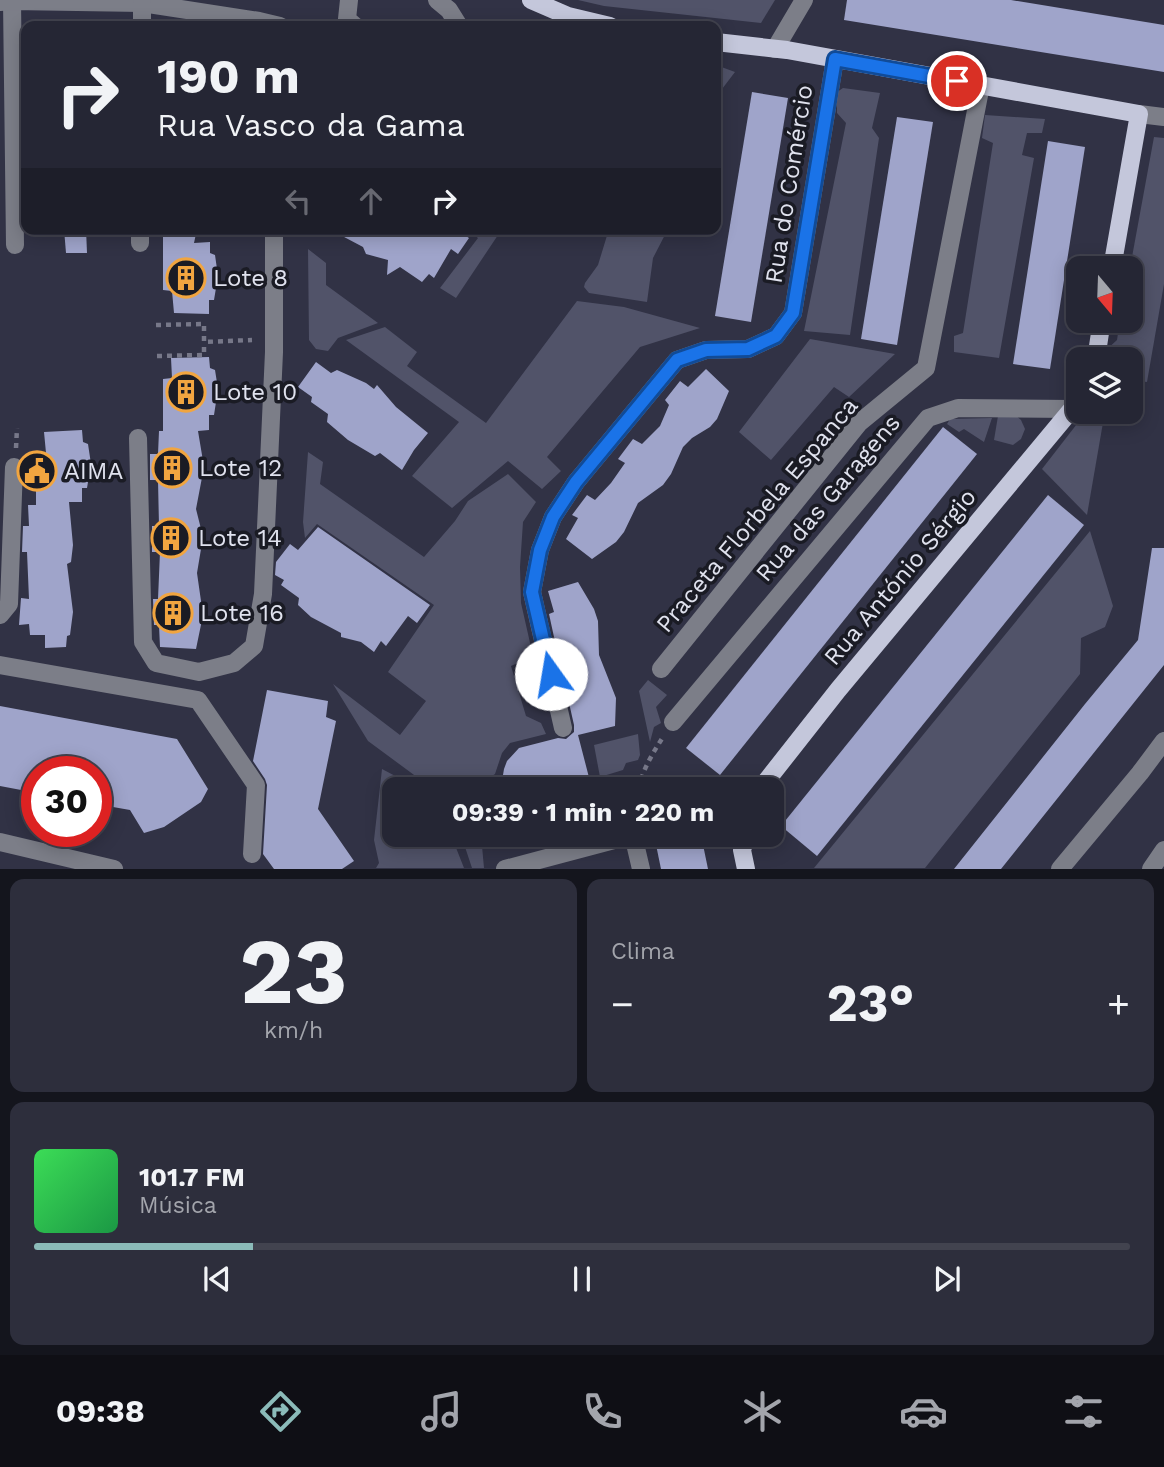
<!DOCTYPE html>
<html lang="pt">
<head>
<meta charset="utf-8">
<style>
	:root { --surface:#252634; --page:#2d2e3c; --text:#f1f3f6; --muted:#a3a5ac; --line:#42434f; --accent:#8bbbb9 }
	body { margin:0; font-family:"Work Sans",sans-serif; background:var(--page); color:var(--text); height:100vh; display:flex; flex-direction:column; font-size:26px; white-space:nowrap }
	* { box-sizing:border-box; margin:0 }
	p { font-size:23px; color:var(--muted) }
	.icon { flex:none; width:38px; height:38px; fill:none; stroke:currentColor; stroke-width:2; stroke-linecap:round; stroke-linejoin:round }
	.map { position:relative; height:869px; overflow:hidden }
	.drawer { display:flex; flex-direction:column; gap:10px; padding:10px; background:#14151d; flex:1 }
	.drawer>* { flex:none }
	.guide { position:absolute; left:21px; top:21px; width:700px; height:214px; border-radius:14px; box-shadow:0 4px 18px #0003,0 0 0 2px var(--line); background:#252634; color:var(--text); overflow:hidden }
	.needle { width:46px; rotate:161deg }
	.fabs { position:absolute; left:1066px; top:256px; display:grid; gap:14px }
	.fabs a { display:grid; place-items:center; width:77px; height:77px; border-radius:14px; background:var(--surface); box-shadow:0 4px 18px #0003,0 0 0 2px var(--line); font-size:35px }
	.speed { position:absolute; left:21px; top:756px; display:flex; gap:14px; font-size:35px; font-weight:700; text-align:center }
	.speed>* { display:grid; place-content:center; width:91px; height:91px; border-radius:50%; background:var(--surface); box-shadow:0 4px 18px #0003,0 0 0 2px var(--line); line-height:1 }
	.speed .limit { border:10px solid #d22; background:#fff; color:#111 }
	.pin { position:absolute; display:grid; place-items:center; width:60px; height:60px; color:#fff; margin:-30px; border:4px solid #fff; border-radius:50%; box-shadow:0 2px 7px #0007 }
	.me { position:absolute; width:77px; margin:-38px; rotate:347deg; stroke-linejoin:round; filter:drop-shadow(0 0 5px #0008) }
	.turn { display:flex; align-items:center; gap:24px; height:147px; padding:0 21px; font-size:32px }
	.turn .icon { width:91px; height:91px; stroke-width:2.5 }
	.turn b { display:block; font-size:49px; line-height:60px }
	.lanes { display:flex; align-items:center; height:66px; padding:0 21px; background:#0003; justify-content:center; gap:35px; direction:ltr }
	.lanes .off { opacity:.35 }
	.big { font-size:52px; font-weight:700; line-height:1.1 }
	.drawer .card { flex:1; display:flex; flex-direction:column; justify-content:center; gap:10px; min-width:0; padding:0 24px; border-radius:14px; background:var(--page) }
	.drawer .dial { align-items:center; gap:0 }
	.dial b { font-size:91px; line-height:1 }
	.song { display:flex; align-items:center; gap:21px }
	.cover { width:84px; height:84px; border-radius:10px; background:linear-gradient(135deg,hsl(130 70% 55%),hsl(140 70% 35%)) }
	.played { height:7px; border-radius:4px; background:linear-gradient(90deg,var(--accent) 20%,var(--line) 20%) }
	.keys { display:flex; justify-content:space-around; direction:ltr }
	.heat { display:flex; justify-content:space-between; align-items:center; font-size:38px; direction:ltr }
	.drawer .tiles { flex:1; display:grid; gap:10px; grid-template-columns:1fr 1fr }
	.card:last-child { grid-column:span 2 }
	.trip { position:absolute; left:382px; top:777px; width:402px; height:70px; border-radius:14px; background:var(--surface); box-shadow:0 4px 18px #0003,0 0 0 2px var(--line); font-weight:700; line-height:70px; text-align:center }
	.tab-bar { display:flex; height:112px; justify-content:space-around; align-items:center; background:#0f0f15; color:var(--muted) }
	.tab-bar .icon { width:49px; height:49px }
	.tab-bar .current { color:var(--accent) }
	.tab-bar b { font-size:32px; color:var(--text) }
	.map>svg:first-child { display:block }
</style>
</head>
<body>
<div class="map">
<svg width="1164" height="869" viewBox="0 0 1164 869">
	<rect width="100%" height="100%" fill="#313245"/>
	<!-- green -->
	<g fill="#515369">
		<polygon points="578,0 775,0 761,23 604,6"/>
		<polygon points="716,65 735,72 719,93 716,110"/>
		<polygon points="843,88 880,93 872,128 879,138 850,335 804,331 846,123 837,113 837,92"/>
		<polygon points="985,115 1045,119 1042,133 1027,133 1022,155 1034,158 999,358 954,352 954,336 963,333 993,143 982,138"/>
		<polygon points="1154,137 1164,138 1164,284 1147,382 1131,380 1130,359 1104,359 1105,351 1117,340 1120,320 1130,320 1130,268"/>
		<polygon points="467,229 502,229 456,298 440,288 478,238"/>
		<polygon points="609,229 668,229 653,258 647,302 589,293 584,287 585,283 598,265"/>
		<polygon points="308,249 326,263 326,285 378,323 338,338 328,351 316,349 309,340"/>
		<polygon points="577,301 624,307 700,328 640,347 547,457 561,471 542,489 508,461 452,508 412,476 459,422 346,340 385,327 417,352 407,366 486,423"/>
		<polygon points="810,339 895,354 849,397 834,387 771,460 739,432"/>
		<polygon points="1087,411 1105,411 1087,515 1042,469"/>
		<polygon points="1015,415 1021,420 1025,429 1021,439 1013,445 994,440 998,416"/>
		<polygon points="992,418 984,442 964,429 959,432 947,424 950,419"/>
		<polygon points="308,452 323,462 320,484 424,557 455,521 468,501 508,474 536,502 523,522 520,567 521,603 533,656 511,666 526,716 541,723 546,734 510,743 502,753 495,774 481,783 454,789 429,786 368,741 333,684 400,735 426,701 388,672 434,605 317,524 305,538 303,522"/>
		<polygon points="1090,531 1113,606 1105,627 1081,638 1080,674 925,868 814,868"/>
		<polygon points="648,680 667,695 656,707 661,723 654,727 650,742 639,691"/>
		<polygon points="638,734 640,755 638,760 626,763 623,770 600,777 594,745"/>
		<polygon points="382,769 420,789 394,789 394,835 451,835 464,868 376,868 379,863 374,840"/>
		<polygon points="461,835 481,835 484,868 472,868"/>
	</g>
	<!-- building -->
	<g fill="#9fa4ca">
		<polygon points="847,0 1011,0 1164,25 1164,72 844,20"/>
		<polygon points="752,92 788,98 751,322 715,316"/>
		<polygon points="897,117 933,122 897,345 861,339"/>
		<polygon points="1048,141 1085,147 1050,369 1013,364"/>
		<polygon points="64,229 86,229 87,253 66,253"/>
		<polygon points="163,229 197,229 194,243 210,242 210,253 215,255 218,276 214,300 209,300 209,314 174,313 172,291 163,290"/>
		<polygon points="329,229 462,229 460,232 469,238 458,254 451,249 434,278 429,274 422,282 400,267 387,275 388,260 366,254 363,247"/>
		<polygon points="209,357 210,368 215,370 218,389 214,415 209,415 209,430 198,431 204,467 196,509 203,537 197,573 203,615 196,649 160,647 159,625 154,625 153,599 158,599 160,552 152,552 152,526 159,526 158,480 150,480 150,454 158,454 159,431 163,431 163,379 172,378 171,358"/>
		<polygon points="316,362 331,373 337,370 366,383 374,389 377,385 396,407 428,433 414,450 402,470 380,453 375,456 348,440 327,422 328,414 311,402 312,397 298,387"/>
		<polygon points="706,369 729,391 717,419 710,427 692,438 683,447 671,474 663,485 638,503 624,532 616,542 592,559 566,539 578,518 572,515 587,495 595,500 611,483 625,463 618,459 633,439 642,444 660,426 669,405 665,400 680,381 688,387"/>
		<polygon points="943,427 977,454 720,775 686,748"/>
		<polygon points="82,430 83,442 88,444 91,464 87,488 82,488 82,502 69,502 73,545 71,562 67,564 73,612 70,635 67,636 66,647 45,648 45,635 30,635 29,624 19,625 21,598 29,599 27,552 22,552 23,526 29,526 28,505 36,505 36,452 46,453 44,432"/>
		<polygon points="1048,495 1084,525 817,856 781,826"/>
		<polygon points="318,527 430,605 417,623 408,616 386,646 381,641 374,652 361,642 341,637 341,633 311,617 298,605 299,598 281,585 284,580 275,575 276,562 290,544 298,550"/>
		<polygon points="1152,548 1164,548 1164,665 1001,869 954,869 1085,704 1138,640"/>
		<polygon points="578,582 594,609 598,621 599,655 616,698 615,726 578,735 592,789 506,789 503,775 504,769 507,761 519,748 558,738 566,739 574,732 574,725 565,685 571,684 554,637 549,614 554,612 548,591"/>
		<polygon points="267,690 328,701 326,717 336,721 318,809 354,861 342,869 274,869 263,854 267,785 265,779 253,761"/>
		<polygon points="0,706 177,739 208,789 201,802 164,827 144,833 130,810 96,804 96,772 37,772 37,793 0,786"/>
		<polygon points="654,835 701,835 708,869 661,869"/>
	</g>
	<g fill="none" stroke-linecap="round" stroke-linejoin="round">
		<!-- path -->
		<g stroke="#777889" stroke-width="4.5" stroke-dasharray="5 5" stroke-linecap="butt">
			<polyline points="156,325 204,324 204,342 252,340"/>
			<polyline points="157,356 204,355 204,342"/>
			<polyline points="16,448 17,428"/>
			<path d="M639,789c3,-19 14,-36 24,-52"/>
		</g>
		<!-- minor -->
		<g stroke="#7c7e88" stroke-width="18">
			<polyline points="349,0 347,19 355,26"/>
			<polyline points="437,0 449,10 459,26"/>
			<polyline points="12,1 15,245"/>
			<polyline points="0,2 12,1 142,3 259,21 280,26"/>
			<polyline points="142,26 142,3"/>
			<polyline points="775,49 804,0"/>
			<polyline points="1139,114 1164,117"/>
			<polyline points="140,243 140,229"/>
			<polyline points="138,438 143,642 156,663 199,672 234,663 254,646 263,594 274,352 274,229"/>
			<polyline points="0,615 9,604 14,467"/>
			<polyline points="0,665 198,700 256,785 252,854"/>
			<polyline points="661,669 859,423 926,368 981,85"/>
			<polyline points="673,722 928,418 958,408 1072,409"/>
			<polyline points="563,728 532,592 540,550 553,517 576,482 677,360 706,350 748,349 776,336 793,313 835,59"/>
			<polyline points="0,842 114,869"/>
			<polyline points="505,869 633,835 641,869"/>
			<polyline points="1060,869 1140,773 1164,741"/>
			<polyline points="1151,869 1164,850"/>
		</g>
		<!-- major -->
		<g stroke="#c4c7db" stroke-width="18">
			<polyline points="531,0 568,16 610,26"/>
			<polyline points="716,42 787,50 1139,114 1112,268"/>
			<polyline points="1096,359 1102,320"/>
			<polyline points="763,789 764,784 838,690 1072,409 1078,397"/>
			<polyline points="746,869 742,850 747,835"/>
		</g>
	</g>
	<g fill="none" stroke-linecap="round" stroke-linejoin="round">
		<!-- route casing -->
		<g stroke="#114b97" stroke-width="18">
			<polyline id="route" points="551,674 532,592 540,550 553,517 576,482 677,360 706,350 748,349 776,336 793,313 835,59 957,81"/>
		</g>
		<!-- route -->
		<use href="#route" stroke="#1a73e8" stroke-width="12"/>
	</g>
	<!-- icons -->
	<defs>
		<g id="building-ring" transform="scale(2.0125)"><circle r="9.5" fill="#1a1b24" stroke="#f1a540" stroke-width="1.5"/><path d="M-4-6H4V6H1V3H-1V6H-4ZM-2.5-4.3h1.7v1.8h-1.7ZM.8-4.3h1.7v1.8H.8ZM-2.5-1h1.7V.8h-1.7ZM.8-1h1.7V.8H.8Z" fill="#f1a540"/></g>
		<g id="civic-ring" transform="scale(2.0125)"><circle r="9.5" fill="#1a1b24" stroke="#f1a540" stroke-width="1.5"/><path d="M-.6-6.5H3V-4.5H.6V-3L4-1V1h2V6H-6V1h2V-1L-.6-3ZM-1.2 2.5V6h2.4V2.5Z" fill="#f1a540"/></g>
	</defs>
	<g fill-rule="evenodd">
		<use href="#building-ring" x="186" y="278"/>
		<use href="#building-ring" x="186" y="392"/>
		<use href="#building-ring" x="172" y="468"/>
		<use href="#civic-ring" x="37" y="471"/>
		<use href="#building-ring" x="171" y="538"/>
		<use href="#building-ring" x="173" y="613"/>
	</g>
	<g text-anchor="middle" stroke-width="7" stroke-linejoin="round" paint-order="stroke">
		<!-- street labels -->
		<g font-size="24" fill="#e0e2ee" stroke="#1a1b24">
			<text transform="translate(789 184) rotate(-81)" y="8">Rua do Comércio</text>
			<text transform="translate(828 498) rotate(-50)" y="8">Rua das Garagens</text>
			<text transform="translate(757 515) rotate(-50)" y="8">Praceta Florbela Espanca</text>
			<text transform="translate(900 577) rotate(-50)" y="8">Rua António Sérgio</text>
		</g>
		<!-- poi labels -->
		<g font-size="24" fill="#e0e2ee" stroke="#1a1b24" text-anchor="start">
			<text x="213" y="286">Lote 8</text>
			<text x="213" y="400">Lote 10</text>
			<text x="199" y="476">Lote 12</text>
			<text x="64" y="479">AIMA</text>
			<text x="198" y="546">Lote 14</text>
			<text x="200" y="621">Lote 16</text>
		</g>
	</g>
</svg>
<div class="fabs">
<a><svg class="needle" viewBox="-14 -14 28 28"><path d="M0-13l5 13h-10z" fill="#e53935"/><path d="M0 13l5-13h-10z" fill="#a3a5ac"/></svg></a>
<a><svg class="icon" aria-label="layers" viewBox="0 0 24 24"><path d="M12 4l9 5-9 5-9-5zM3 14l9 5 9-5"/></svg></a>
</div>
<div class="speed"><div class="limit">30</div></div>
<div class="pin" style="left:957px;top:81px;background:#d93025"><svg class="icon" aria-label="arrive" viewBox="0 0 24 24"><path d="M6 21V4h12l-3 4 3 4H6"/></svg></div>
<svg class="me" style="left:551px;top:674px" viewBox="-20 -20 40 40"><circle r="19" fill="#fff"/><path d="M0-13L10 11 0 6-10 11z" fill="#1a73e8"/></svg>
<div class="trip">09:39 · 1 min · 220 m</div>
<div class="guide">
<div class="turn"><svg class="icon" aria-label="right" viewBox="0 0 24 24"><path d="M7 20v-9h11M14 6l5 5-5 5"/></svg><div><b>190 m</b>Rua Vasco da Gama</div></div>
<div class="lanes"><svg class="icon off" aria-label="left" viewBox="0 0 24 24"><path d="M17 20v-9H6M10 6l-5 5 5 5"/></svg><svg class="icon off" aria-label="ahead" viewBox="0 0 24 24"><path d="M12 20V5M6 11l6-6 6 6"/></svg><svg class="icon" aria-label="right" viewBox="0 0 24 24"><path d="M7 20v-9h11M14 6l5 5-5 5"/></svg></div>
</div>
</div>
<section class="drawer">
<div class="tiles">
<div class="card dial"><b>23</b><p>km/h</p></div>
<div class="card"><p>Clima</p>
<div class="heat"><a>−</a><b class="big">23°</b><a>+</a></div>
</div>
<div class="card">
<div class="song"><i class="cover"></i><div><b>101.7 FM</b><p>Música</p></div></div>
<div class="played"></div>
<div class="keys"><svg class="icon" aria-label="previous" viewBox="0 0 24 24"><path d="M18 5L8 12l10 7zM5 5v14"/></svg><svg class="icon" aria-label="pause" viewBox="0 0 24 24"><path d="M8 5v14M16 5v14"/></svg><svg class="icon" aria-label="next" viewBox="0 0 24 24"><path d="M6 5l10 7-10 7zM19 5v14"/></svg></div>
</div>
</div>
</section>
<nav class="tab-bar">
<b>09:38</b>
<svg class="icon current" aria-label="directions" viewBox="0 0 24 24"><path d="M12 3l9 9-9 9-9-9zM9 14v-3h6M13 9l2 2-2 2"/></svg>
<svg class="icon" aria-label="music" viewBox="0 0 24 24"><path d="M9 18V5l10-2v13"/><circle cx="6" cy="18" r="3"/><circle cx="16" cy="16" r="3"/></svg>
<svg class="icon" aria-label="phone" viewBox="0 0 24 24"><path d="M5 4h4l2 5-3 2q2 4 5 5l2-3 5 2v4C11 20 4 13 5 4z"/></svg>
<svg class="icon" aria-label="climate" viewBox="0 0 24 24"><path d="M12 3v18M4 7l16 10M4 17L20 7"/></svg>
<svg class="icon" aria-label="car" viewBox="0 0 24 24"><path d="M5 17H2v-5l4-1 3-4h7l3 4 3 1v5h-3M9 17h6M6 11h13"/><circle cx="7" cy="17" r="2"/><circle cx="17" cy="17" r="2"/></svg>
<svg class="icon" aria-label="filters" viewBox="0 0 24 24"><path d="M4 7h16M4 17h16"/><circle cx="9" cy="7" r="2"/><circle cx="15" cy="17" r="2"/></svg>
</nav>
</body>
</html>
